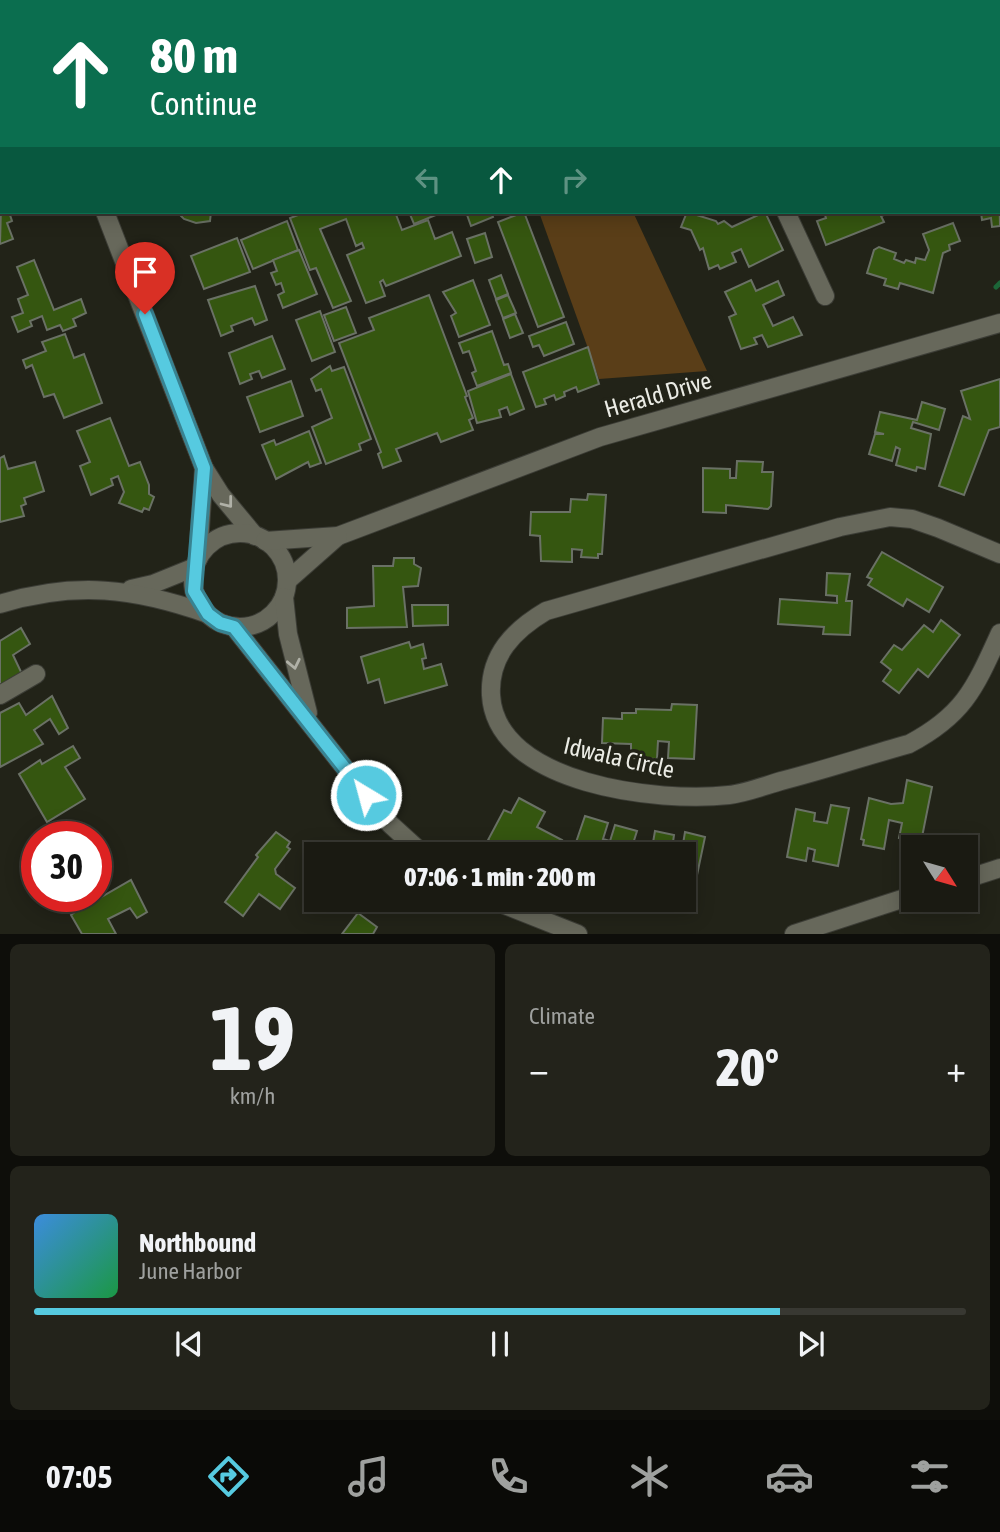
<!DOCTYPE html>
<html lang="en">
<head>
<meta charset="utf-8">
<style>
	:root { --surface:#1a1a12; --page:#23231b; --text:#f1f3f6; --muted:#9fa19f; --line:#383832; --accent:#56cae0 }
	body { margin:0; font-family:"Asap Condensed",sans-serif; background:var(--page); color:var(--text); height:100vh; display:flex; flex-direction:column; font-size:26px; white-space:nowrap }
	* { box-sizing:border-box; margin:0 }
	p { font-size:23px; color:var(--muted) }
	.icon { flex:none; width:38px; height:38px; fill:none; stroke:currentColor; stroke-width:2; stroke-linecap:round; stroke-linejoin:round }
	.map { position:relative; height:934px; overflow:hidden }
	.sheet { display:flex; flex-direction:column; gap:10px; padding:10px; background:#0e0e0a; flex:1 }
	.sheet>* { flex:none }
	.hud { position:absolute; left:0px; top:0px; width:1001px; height:214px; box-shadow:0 4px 18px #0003,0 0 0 2px var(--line); background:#0b6e4f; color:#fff; overflow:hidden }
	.needle { width:46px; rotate:127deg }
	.fabs { position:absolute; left:901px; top:835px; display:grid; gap:14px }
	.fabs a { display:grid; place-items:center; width:77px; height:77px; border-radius:0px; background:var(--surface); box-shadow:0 4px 18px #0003,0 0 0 2px var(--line); font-size:35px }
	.speed { position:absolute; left:21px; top:821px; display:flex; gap:14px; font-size:35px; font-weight:700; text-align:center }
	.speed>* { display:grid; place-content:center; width:91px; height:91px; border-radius:50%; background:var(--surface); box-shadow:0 4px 18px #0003,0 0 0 2px var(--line); line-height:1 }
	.speed .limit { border:10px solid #d22; background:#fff; color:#111 }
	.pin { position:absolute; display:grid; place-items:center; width:60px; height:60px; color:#fff; margin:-72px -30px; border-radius:50% 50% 50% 0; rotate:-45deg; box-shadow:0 0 7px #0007 }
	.pin .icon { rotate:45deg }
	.me { position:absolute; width:77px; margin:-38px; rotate:323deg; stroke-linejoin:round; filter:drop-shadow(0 0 5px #0008) }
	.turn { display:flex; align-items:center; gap:24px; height:147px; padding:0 35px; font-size:32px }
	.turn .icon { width:91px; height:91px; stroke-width:2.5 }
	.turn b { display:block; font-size:49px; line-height:60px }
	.lanes { display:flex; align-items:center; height:66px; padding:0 35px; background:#0003; justify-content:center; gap:35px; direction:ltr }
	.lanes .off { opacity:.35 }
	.big { font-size:52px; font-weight:800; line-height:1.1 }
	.sheet .widget { flex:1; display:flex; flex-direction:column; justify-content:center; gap:10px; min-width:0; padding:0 24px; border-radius:10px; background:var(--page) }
	.sheet .dial { align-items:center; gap:0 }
	.dial b { font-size:91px; line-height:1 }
	.song { display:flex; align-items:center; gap:21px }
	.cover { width:84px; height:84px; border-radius:10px; background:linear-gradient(135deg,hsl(210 70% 55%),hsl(140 70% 35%)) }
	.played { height:7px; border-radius:4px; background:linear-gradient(90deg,var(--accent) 80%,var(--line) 80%) }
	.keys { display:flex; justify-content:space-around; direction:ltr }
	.heat { display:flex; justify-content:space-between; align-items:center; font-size:38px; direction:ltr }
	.sheet .tiles { flex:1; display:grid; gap:10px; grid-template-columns:1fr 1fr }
	.widget:last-child { grid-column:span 2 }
	.trip { position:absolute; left:304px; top:842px; width:392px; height:70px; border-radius:0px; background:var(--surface); box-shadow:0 4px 18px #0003,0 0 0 2px var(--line); font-weight:800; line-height:70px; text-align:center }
	.dock { display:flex; height:112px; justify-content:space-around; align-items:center; background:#0a0a07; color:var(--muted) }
	.dock .icon { width:49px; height:49px }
	.dock .selected { color:var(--accent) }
	.dock b { font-size:32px; color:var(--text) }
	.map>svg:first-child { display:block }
</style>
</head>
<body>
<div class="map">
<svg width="1000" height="934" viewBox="0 0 1000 934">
	<rect width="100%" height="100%" fill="#222318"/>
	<!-- green -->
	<polygon fill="#5a3e18" points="539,212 633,212 707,371 599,379"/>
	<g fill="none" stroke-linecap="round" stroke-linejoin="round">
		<!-- stream -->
		<polyline stroke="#1c6638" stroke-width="5" points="996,287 1000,283"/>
	</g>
	<!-- building -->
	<g fill="#355610" stroke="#6a7165" stroke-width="2">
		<polygon points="2,171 2,212 9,212 12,221 7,223 13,239 0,244"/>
		<polygon points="999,181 1000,226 992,227 991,218 982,220 981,212 999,212"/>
		<polygon points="177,212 211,212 210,221 196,223 184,219"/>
		<polygon points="306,212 395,212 402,230 428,220 435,239 452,232 461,256 386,286 383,280 380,282 385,296 366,303 347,255 364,248 362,243 356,246 346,219 320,229 351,301 333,308 316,268 310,270 290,218"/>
		<polygon points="409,212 443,212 414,224"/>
		<polygon points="466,212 491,212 493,217 471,226"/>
		<polygon points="524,212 564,317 538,327 498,222"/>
		<polygon points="687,212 716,221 718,224 724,221 732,227 765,212 783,250 749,267 741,249 732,253 736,262 720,269 718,265 709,269 703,248 700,250 691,230 681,227"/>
		<polygon points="824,212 892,212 881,216 884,222 826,245 817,221 826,218"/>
		<polygon points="287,221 298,250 253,269 241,240"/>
		<polygon points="953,223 960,241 949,245 950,250 943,253 933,293 900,283 898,289 884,285 886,279 867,273 874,250 879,247 896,253 894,259 904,263 906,260 915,263 916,258 925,260 929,250 923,234"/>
		<polygon points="485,233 492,257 475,263 467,239"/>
		<polygon points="237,238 250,272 204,289 191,256"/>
		<polygon points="299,250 317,294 283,308 278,295 284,292 281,283 276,285 271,273 277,271 273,260"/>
		<polygon points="34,260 54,310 81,299 86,313 73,319 76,326 63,331 60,325 47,330 42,316 30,321 32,326 18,332 12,317 23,313 18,299 28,295 17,267"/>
		<polygon points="501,275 508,294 496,299 489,280"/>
		<polygon points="473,280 490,325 459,337 451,316 456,313 443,292"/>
		<polygon points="751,280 756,291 778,281 784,295 763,305 773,326 793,317 802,335 768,347 762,335 754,338 757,344 741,349 729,317 736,314 725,292"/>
		<polygon points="255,286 267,320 255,325 252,318 231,326 233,331 221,336 208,300"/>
		<polygon points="429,295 467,396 465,397 473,418 469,420 473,430 441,442 437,433 396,449 401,461 383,468 378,454 381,452 339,343 374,330 369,318"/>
		<polygon points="508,295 516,313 503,318 496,300"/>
		<polygon points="346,307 356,333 334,341 324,315"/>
		<polygon points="320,311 335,352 312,361 296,320"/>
		<polygon points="515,314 523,333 510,338 503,319"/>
		<polygon points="566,322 574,344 544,356 539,345 533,347 529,336"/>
		<polygon points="492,331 504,365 508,364 511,373 477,386 472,373 476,371 469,351 463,353 459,343"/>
		<polygon points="65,334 74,358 84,354 102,403 64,418 54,394 44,397 32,365 26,368 23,360 46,351 42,342"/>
		<polygon points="272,336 285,369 262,378 259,371 250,374 252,379 240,384 229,353"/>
		<polygon points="588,347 599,384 578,392 576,387 564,392 565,396 556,400 554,395 544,399 546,404 536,407 523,372"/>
		<polygon points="330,366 332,371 344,367 371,439 359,444 361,450 326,464 312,427 332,418 321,389 316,391 311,379"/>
		<polygon points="511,374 524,409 510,415 507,407 499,410 501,417 477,423 468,391"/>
		<polygon points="1000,379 1000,427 989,430 964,495 939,486 963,416 970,419 961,391"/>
		<polygon points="291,381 303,416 260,432 247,397"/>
		<polygon points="922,402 945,409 939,430 913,422 911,428 931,434 925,469 917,467 916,471 896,465 900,449 896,447 892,461 869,454 875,434 884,434 875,432 880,412 917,420"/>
		<polygon points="110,418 129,466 140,462 149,485 149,494 154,497 149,510 144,508 142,512 119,503 124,492 118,476 111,479 113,485 91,495 80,466 90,462 77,431"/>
		<polygon points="309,431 321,463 310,467 308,462 276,479 262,445 274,440 276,445"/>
		<polygon points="4,456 8,469 35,462 44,491 24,498 26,504 21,506 24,516 0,522 0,458"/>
		<polygon points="737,461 763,462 762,472 773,472 771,506 768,509 726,505 726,513 703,512 703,468 730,469 730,478 736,478"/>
		<polygon points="588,494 606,495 602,554 598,554 598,558 581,557 582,550 572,549 572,562 541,561 540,536 530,535 531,512 570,512 571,499 587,500"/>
		<polygon points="882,552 943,587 929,612 907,599 903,606 868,585 872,579 867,577"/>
		<polygon points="394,558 414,558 414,564 421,568 418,586 403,587 407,627 347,628 347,608 374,606 373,566 393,566"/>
		<polygon points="827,573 850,574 846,601 852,601 850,635 823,634 824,627 778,624 780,599 837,603 837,596 826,595"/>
		<polygon points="412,605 448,605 448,625 413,626"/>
		<polygon points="941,620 960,635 928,677 918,669 899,693 883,681 891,670 881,662 894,645 902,650 924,625 933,632"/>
		<polygon points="21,628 30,644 13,655 22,674 0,692 0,641"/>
		<polygon points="409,642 411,648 423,644 426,658 422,659 424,669 441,664 447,685 385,703 379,679 368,683 361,657"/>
		<polygon points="52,696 68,728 59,734 50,719 34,730 43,744 0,767 0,713 19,703 26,715"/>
		<polygon points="672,704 697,705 694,759 668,758 669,742 658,741 657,759 631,758 631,744 602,743 603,718 622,719 622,713 636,713 636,709 671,710"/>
		<polygon points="73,746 80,758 65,767 85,799 47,822 19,774 40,760 42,764"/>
		<polygon points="907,780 932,787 921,842 899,838 902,823 889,820 884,849 863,845 864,840 861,839 869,798 891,804 903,803"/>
		<polygon points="519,798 545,812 537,827 562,840 555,854 515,854 488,840 504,810 511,813"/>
		<polygon points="831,805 849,808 838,866 813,861 815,850 808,848 806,861 787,857 796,809 815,813 814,821 827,823"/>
		<polygon points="585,816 608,823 603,839 610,841 615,825 637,831 631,850 634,854 572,854"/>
		<polygon points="655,831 674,835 673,842 683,844 685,832 705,837 693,894 684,892 684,854 651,854"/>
		<polygon points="276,832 290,842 287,847 290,849 275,869 276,874 295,888 280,909 259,894 243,916 225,902 258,857 256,855"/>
		<polygon points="131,880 147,912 137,918 130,908 108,919 116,934 82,934 71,915 75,912 70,904 83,896 94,896 96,900"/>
		<polygon points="358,913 377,927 373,934 342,934"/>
	</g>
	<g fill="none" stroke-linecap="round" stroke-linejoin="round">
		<!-- minor casing -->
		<g stroke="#3c3d36" stroke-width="20">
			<g id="minor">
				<polyline points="25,0 26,2"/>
				<polyline points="393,0 394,2"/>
				<polyline points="689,0 690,2"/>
				<polyline points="499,2 503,0"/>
				<polyline points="105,212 204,468 221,495 255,536"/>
				<polyline points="786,212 825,296"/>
				<circle cx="240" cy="580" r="47"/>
				<polyline points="265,541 338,536 600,437 1000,323"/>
				<path d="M1000,554l-62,-26 -26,-9 -22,-2 -50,10 -294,84c-32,19 -57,44 -55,84 5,90 169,108 238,100 17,-2 35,-9 52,-14 43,-11 85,-25 128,-37 55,-29 66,-56 91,-111"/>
				<polyline points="198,559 204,468"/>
				<polyline points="287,581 338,536"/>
				<polyline points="131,589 153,584 195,567"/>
				<polyline points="284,597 288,634 308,713"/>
				<path d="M0,604c76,-23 134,-16 208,10"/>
				<polyline points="234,627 366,795 390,824 423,854"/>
				<polyline points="0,695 36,674"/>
				<polyline points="966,879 1000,868"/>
				<polyline points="492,900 578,934"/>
				<polyline points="794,934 914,895"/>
			</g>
		</g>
		<!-- minor -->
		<use href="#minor" stroke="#67685b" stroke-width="18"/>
	</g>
	<!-- one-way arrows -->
	<defs><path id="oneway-chevron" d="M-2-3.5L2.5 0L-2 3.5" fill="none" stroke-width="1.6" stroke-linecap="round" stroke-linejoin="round" transform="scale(1.75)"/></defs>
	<g stroke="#b0b1a7">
		<use href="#oneway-chevron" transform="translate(228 503) rotate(52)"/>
		<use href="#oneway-chevron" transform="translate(294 664) rotate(78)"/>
	</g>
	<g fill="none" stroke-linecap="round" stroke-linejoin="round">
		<!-- route casing -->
		<g stroke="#388392" stroke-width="18">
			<polyline id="route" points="145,314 204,468 194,591 208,614 220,623 234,627 366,795"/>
		</g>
		<!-- route -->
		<use href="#route" stroke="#56cae0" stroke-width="12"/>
	</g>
	<g text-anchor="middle" stroke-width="7" stroke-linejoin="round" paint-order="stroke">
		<!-- street labels -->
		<g font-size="24" fill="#ebece5" stroke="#222318">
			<text transform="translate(658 395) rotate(-16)" y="8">Herald Drive</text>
			<text transform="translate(619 758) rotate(13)" y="8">Idwala Circle</text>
		</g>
	</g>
</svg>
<div class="fabs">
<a><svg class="needle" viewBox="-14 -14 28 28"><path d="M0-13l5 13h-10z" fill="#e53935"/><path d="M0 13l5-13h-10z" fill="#9fa19f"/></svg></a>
</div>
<div class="speed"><div class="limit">30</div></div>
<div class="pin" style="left:145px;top:314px;background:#d93025"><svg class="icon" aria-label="arrive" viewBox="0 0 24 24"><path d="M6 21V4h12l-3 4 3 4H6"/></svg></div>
<svg class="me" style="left:366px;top:795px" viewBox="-20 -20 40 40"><circle r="17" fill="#56cae0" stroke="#fff" stroke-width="3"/><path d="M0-11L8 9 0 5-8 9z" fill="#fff"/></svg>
<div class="trip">07:06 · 1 min · 200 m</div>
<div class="hud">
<div class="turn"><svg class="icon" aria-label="ahead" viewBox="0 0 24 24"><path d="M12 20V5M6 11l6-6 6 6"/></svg><div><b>80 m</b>Continue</div></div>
<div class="lanes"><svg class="icon off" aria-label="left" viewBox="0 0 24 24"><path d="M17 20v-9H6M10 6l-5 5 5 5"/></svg><svg class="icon" aria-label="ahead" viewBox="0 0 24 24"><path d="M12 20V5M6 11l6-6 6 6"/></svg><svg class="icon off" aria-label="right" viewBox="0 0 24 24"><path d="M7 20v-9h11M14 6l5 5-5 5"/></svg></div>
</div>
</div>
<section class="sheet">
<div class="tiles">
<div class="widget dial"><b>19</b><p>km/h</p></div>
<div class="widget"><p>Climate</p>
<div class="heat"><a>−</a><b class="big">20°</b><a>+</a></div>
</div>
<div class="widget">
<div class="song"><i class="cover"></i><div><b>Northbound</b><p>June Harbor</p></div></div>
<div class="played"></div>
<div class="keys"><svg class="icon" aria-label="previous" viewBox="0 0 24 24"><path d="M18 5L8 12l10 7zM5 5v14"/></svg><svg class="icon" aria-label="pause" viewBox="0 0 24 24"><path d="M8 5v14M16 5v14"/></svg><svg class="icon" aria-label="next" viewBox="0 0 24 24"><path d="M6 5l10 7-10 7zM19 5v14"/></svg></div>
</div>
</div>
</section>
<nav class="dock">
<b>07:05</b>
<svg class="icon selected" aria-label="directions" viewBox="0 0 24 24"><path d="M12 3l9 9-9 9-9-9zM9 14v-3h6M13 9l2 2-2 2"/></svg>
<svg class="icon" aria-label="music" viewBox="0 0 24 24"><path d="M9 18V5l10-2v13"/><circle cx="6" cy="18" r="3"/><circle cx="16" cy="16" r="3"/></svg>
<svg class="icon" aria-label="phone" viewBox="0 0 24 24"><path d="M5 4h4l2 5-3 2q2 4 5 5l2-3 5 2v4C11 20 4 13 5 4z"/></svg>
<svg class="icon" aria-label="climate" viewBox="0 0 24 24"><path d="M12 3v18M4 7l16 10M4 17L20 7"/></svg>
<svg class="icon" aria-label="car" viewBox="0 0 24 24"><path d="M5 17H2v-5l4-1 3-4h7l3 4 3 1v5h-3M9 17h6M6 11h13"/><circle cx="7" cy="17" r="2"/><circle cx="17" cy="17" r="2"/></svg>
<svg class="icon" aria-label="filters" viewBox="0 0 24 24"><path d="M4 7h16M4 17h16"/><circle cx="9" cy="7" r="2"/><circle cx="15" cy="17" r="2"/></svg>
</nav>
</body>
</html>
